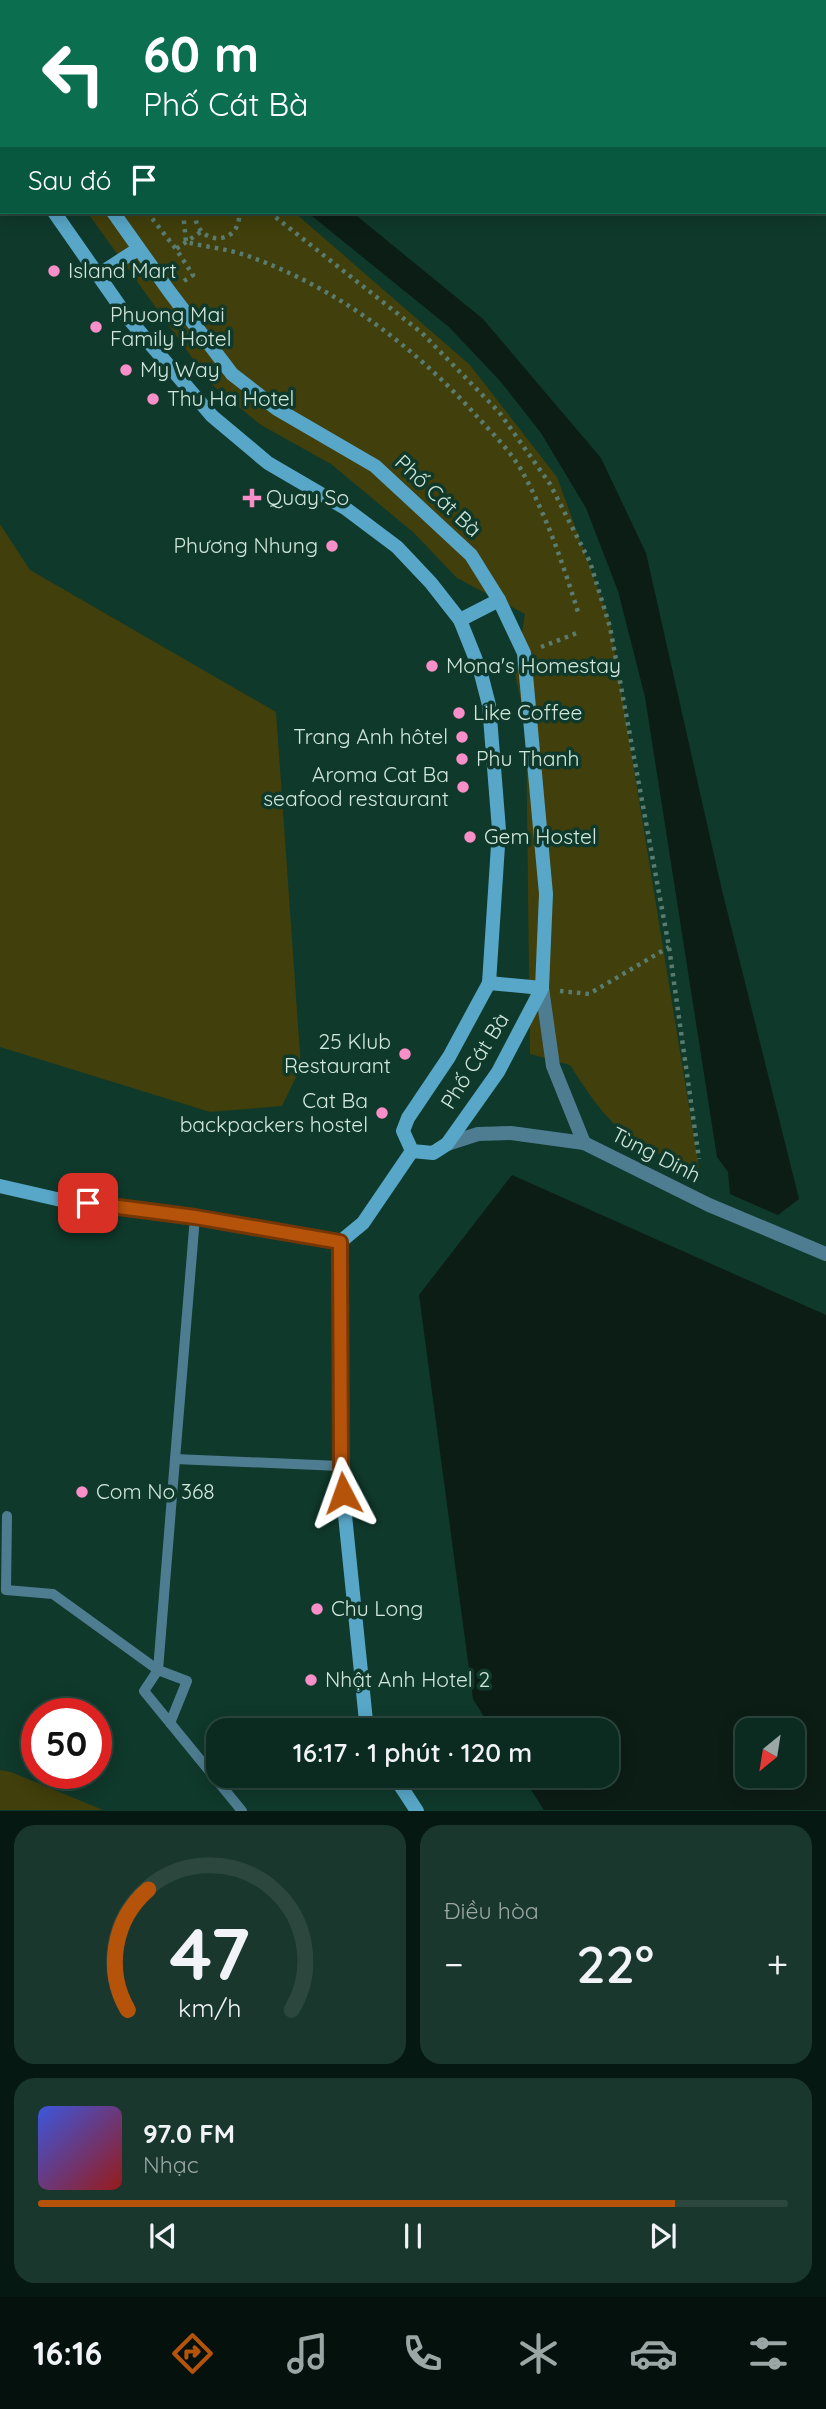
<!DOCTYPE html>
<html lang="vi">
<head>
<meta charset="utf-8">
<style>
	:root { --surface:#0b2b20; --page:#19372d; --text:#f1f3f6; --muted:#9aa7a5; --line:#2b473e; --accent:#b45309 }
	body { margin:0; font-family:Quicksand,sans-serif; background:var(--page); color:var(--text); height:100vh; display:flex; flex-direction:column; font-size:26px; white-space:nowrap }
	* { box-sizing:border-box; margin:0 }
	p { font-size:23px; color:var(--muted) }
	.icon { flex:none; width:38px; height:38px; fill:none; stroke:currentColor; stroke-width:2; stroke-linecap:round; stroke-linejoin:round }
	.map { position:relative; height:1811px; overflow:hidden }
	.details { display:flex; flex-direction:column; gap:14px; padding:14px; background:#061812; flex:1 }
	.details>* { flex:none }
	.banner { position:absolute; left:0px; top:0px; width:826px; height:214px; box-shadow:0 4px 18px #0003,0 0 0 2px var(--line); background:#0b6e4f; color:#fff; overflow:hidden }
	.needle { width:46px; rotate:210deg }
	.controls { position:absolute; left:735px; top:1718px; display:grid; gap:14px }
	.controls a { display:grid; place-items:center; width:70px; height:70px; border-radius:14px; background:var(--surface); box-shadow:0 4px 18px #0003,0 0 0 2px var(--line); font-size:35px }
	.speed { position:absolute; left:21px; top:1698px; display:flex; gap:14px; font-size:35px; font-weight:700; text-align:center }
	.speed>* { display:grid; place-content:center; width:91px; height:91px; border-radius:50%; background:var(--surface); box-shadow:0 4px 18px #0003,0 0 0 2px var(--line); line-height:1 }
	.speed .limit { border:10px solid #d22; background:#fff; color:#111 }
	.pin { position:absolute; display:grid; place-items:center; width:60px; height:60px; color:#fff; margin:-30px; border-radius:14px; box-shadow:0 4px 10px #0006 }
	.me { position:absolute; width:77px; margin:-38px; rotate:356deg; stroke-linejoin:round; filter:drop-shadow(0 0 5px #0008) }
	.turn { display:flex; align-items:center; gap:24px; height:147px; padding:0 28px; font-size:32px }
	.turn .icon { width:91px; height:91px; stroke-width:2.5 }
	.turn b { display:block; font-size:49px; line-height:60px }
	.then { display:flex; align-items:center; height:66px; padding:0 28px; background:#0003; gap:14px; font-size:26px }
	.big { font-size:52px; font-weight:600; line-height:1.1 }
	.details .widget { flex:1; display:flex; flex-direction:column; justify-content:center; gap:10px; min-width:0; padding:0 24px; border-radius:21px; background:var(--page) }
	.details .dial { align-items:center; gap:0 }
	.dial svg { height:182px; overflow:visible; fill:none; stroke:var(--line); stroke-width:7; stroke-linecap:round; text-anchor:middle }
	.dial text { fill:var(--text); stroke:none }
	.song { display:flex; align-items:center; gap:21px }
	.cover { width:84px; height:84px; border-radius:10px; background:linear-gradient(135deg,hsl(230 70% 55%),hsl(0 70% 35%)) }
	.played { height:7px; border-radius:4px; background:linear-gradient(90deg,var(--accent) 85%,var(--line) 85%) }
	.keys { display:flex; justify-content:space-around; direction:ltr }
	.heat { display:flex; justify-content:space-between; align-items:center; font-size:38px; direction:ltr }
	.details .tiles { flex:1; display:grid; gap:14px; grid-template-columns:1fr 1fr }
	.widget:last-child { grid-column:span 2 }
	.trip { position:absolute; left:206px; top:1718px; width:413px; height:70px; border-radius:21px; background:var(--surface); box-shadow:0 4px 18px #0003,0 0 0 2px var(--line); font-weight:600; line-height:70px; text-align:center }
	.menu { display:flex; height:112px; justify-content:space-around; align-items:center; background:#04110d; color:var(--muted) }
	.menu .icon { width:49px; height:49px }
	.menu .active { color:var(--accent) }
	.menu b { font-size:32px; color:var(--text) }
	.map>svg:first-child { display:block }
</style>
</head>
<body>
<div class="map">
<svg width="826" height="1811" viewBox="0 0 826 1811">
	<rect width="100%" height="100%" fill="#0f392b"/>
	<!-- green -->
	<g fill="#413f0b">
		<polygon points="0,0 117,0 118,2 2,2 2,95"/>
		<path d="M87,212h207l176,153 87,112 53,145 89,546c-71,-21 -90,-42 -129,-103l-40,-11 -4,-330 -11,-50 10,-60 -68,-36 -43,-45 -83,-69 -70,-39 -50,-41z"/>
		<polygon points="0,524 30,570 276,712 301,1067 282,1106 210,1112 0,1047"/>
		<polygon points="0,1770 11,1772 103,1810 0,1810"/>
	</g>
	<!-- water -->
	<g fill="#0c1d16" fill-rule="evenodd">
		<polygon points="307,212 352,212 483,319 601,458 646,553 721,886 799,1199 778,1215 730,1194 728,1172 717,1157 645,697 618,591 586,508 541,433 501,382 449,327"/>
		<path d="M512,1175l314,140v495h-282l-22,-34h85v-45h-114l-20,-32 -54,-404zM747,1731h46v45h-46z"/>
	</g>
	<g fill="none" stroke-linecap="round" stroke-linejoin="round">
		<!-- path -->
		<g stroke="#597c6f" stroke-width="4.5" stroke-dasharray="3.5 5" stroke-linecap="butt">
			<polyline points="98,0 99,2"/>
			<polyline points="147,212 176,249"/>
			<path d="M183,212l3,30c20,5 43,7 62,14 87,31 163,88 225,156 17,19 38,39 50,61 24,44 40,91 55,139"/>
			<path d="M195,212c-1,35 47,35 44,0"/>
			<polyline points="269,212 422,333 499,412 550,484 590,562 610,627 669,947 699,1159"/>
			<polyline points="184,281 193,275 176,249 202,231"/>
			<polyline points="541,647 577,633"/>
			<polyline points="560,991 589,994 669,947"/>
		</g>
		<!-- service -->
		<g stroke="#4e7d91" stroke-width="10">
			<polyline points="175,1459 195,1217"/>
			<polyline points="7,1516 6,1590 53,1594 158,1670 144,1691 242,1811"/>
			<polyline points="170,1723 187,1681 158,1670 175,1459 340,1466"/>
		</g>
		<!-- tertiary -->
		<g stroke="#4e7d91" stroke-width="14">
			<polyline points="542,988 553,1066 584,1143"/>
			<polyline points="447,1144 478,1134 511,1133 584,1143 709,1205 826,1254"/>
		</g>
		<!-- secondary -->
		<g stroke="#58a7c8" stroke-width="14">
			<polyline points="0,45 2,47"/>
			<polyline points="0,130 2,132"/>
			<polyline points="54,212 128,318 212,416 268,463 345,508 397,547 431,583 460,620 480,670 489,705 499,830 489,983 449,1057 408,1118 403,1131 412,1151 433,1153 447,1144 498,1072 542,988 546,894 524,653 499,600 471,555 375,466 277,409 232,374 169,291 113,212"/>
			<polyline points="98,275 138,249"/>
			<polyline points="460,620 499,600"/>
			<polyline points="489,983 542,988"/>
			<polyline points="0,1186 61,1200 195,1217 340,1242 363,1223 412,1151"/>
			<polyline points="340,1242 340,1466 367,1731"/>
			<polyline points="394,1776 417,1811"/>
		</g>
	</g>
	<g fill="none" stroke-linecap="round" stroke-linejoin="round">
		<!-- route casing -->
		<g stroke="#753606" stroke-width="18">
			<polyline id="route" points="88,1203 195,1217 340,1242 341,1466 343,1493"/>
		</g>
		<!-- route -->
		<use href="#route" stroke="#b45309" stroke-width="12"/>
	</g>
	<!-- markers -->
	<g fill="#f98fc9" stroke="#0f392b" stroke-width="2.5">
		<circle cx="54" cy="271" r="7"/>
		<circle cx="96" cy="327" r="7"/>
		<circle cx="126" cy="370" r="7"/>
		<circle cx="153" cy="399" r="7"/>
		<path d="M248.5 487.5h7v7h7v7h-7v7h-7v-7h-7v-7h7z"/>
		<circle cx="332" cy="546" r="7"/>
		<circle cx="432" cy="666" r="7"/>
		<circle cx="459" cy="713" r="7"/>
		<circle cx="462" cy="737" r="7"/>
		<circle cx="462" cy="759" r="7"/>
		<circle cx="463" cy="787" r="7"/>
		<circle cx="470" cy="837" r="7"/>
		<circle cx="405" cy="1054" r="7"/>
		<circle cx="382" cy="1113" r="7"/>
		<circle cx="82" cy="1492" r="7"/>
		<circle cx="317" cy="1609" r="7"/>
		<circle cx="311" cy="1680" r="7"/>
	</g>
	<g text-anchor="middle" stroke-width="7" stroke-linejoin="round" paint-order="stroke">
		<!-- poi labels -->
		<g font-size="21" fill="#d1e7dd" stroke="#0f392b" text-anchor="start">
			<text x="68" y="278">Island Mart</text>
			<text x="110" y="322">Phuong Mai<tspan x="110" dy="24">Family Hotel</tspan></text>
			<text x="140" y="377">My Way</text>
			<text x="167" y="406">Thu Ha Hotel</text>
			<text x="266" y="505">Quay So</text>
			<text x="318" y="553" text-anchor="end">Phương Nhung</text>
			<text x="446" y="673">Mona's Homestay</text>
			<text x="473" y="720">Like Coffee</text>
			<text x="448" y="744" text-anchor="end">Trang Anh hôtel</text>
			<text x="476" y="766">Phu Thanh</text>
			<text x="449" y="782" text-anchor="end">Aroma Cat Ba<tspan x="449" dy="24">seafood restaurant</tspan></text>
			<text x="484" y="844">Gem Hostel</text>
			<text x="391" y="1049" text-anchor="end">25 Klub<tspan x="391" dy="24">Restaurant</tspan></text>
			<text x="368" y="1108" text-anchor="end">Cat Ba<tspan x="368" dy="24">backpackers hostel</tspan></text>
			<text x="96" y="1499">Com No 368</text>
			<text x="331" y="1616">Chu Long</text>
			<text x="325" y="1687">Nhật Anh Hotel 2</text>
		</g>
		<!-- street labels -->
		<g font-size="21" fill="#d1e7dd" stroke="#0f392b">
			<text transform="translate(438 496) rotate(43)" y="7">Phố Cát Bà</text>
			<text transform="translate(475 1061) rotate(-58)" y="7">Phố Cát Bà</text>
			<text transform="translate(656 1155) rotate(27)" y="7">Tùng Dinh</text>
		</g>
	</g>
</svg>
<div class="controls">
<a><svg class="needle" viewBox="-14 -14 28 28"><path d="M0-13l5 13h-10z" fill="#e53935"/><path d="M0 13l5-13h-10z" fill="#9aa7a5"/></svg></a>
</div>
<div class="speed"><div class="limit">50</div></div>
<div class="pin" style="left:88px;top:1203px;background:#d93025"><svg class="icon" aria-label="arrive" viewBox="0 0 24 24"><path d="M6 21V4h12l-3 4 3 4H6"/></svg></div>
<svg class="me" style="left:343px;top:1493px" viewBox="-20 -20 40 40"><path d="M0-17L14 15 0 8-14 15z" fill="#b45309" stroke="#fff" stroke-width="4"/></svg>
<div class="trip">16:17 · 1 phút · 120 m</div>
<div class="banner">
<div class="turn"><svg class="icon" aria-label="left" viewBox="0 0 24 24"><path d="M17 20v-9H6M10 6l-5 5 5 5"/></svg><div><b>60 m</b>Phố Cát Bà</div></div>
<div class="then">Sau đó<svg class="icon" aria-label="arrive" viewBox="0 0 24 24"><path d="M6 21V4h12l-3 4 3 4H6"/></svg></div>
</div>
</div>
<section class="details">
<div class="tiles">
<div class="widget dial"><svg viewBox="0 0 100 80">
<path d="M14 69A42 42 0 1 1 86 69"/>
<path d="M14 69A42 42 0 0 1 23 16" stroke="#b45309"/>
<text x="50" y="56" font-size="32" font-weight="700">47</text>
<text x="50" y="72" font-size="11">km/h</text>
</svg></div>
<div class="widget"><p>Điều hòa</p>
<div class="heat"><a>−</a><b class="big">22°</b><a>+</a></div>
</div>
<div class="widget">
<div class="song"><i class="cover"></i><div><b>97.0 FM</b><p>Nhạc</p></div></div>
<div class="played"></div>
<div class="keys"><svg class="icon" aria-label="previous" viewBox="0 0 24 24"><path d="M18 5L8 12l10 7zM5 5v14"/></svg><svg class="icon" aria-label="pause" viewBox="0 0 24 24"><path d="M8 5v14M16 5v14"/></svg><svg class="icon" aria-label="next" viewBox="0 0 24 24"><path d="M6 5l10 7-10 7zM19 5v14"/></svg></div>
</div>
</div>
</section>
<nav class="menu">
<b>16:16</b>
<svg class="icon active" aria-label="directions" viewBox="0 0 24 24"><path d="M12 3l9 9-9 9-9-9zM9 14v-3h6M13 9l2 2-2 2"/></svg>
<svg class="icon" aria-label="music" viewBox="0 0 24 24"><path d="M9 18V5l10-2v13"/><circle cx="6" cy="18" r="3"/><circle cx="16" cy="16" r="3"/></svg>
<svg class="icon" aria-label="phone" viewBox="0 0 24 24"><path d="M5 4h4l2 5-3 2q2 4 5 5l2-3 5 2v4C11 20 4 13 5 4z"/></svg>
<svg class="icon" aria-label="climate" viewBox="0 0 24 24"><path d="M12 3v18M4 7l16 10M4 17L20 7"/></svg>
<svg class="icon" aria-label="car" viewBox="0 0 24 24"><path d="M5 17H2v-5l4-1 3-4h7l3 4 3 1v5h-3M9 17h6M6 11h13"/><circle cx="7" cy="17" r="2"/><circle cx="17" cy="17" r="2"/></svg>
<svg class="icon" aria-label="filters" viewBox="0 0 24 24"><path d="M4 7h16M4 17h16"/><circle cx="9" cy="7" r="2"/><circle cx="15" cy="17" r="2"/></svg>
</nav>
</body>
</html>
